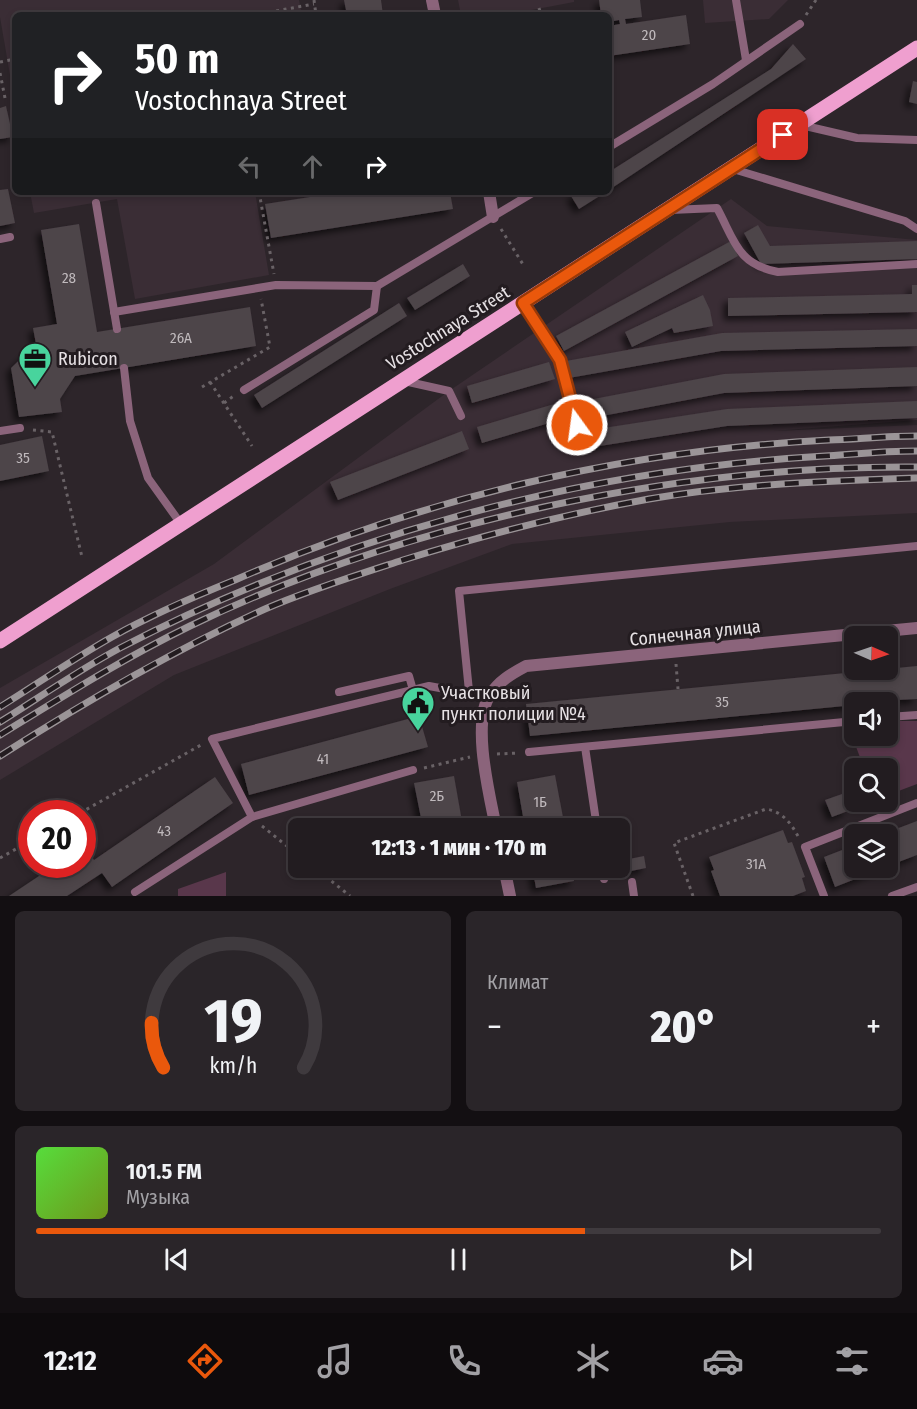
<!DOCTYPE html>
<html lang="ru">
<head>
<meta charset="utf-8">
<style>
	:root { --surface:#221c20; --page:#2a2529; --text:#f1f3f6; --muted:#a2a1a5; --line:#3f3a3e; --accent:#ea580c }
	body { margin:0; font-family:"Fira Sans Condensed",sans-serif; background:var(--page); color:var(--text); height:100vh; display:flex; flex-direction:column; font-size:22px; white-space:nowrap }
	* { box-sizing:border-box; margin:0 }
	p { font-size:20px; color:var(--muted) }
	.icon { flex:none; width:33px; height:33px; fill:none; stroke:currentColor; stroke-width:2; stroke-linecap:round; stroke-linejoin:round }
	.map { position:relative; height:896px; overflow:hidden }
	.side { display:flex; flex-direction:column; gap:15px; padding:15px; background:#130f12; flex:1 }
	.side>* { flex:none }
	.banner { position:absolute; left:12px; top:12px; width:600px; height:183px; border-radius:9px; box-shadow:0 3px 9px #0003,0 0 0 2px var(--line); background:#202124; color:#fff; overflow:hidden }
	.needle { width:39px; rotate:92deg }
	.fabs { position:absolute; left:844px; top:626px; display:grid; gap:12px }
	.fabs a { display:grid; place-items:center; width:54px; height:54px; border-radius:9px; background:var(--surface); box-shadow:0 3px 9px #0003,0 0 0 2px var(--line); font-size:30px }
	.speed { position:absolute; left:18px; top:800px; display:flex; gap:12px; font-size:30px; font-weight:700; text-align:center }
	.speed>* { display:grid; place-content:center; width:78px; height:78px; border-radius:50%; background:var(--surface); box-shadow:0 3px 9px #0003,0 0 0 2px var(--line); line-height:1 }
	.speed .limit { border:9px solid #d22; background:#fff; color:#111 }
	.pin { position:absolute; display:grid; place-items:center; width:51px; height:51px; color:#fff; margin:-26px; border-radius:12px; box-shadow:0 3px 9px #0006 }
	.me { position:absolute; width:66px; margin:-33px; rotate:346deg; stroke-linejoin:round; filter:drop-shadow(0 0 4px #0008) }
	.turn { display:flex; align-items:center; gap:21px; height:126px; padding:0 24px; font-size:27px }
	.turn .icon { width:78px; height:78px; stroke-width:2.5 }
	.turn b { display:block; font-size:42px; line-height:51px }
	.lanes { display:flex; align-items:center; height:57px; padding:0 24px; background:#0003; justify-content:center; gap:30px; direction:ltr }
	.lanes .off { opacity:.35 }
	.big { font-size:45px; font-weight:800; line-height:1.1 }
	.side .tile { flex:1; display:flex; flex-direction:column; justify-content:center; gap:9px; min-width:0; padding:0 21px; border-radius:9px; background:var(--page) }
	.side .dial { align-items:center; gap:0 }
	.dial svg { height:156px; overflow:visible; fill:none; stroke:var(--line); stroke-width:7; stroke-linecap:round; text-anchor:middle }
	.dial text { fill:var(--text); stroke:none }
	.song { display:flex; align-items:center; gap:18px }
	.cover { width:72px; height:72px; border-radius:9px; background:linear-gradient(135deg,hsl(110 70% 55%),hsl(80 70% 35%)) }
	.played { height:6px; border-radius:3px; background:linear-gradient(90deg,var(--accent) 65%,var(--line) 65%) }
	.keys { display:flex; justify-content:space-around; direction:ltr }
	.heat { display:flex; justify-content:space-between; align-items:center; font-size:33px; direction:ltr }
	.side .tiles { flex:1; display:grid; gap:15px; grid-template-columns:1fr 1fr }
	.tile:last-child { grid-column:span 2 }
	.trip { position:absolute; left:288px; top:818px; width:342px; height:60px; border-radius:9px; background:var(--surface); box-shadow:0 3px 9px #0003,0 0 0 2px var(--line); font-weight:800; line-height:60px; text-align:center }
	.tab-bar { display:flex; height:96px; justify-content:space-around; align-items:center; background:#0e0b0d; color:var(--muted) }
	.tab-bar .icon { width:42px; height:42px }
	.tab-bar .on { color:var(--accent) }
	.tab-bar b { font-size:27px; color:var(--text) }
	.map>svg:first-child { display:block }
</style>
</head>
<body>
<div class="map">
<svg width="917" height="896" viewBox="0 0 917 896">
	<defs>
		<filter id="shadow"><feDropShadow dx="-4.5" dy="4.5" stdDeviation="3" flood-color="#0009"/></filter>
	</defs>
	<rect width="100%" height="100%" fill="#2d252a"/>
	<!-- built -->
	<g fill="#3a2d35">
		<polygon points="0,0 299,0 302,15 15,15 15,104 0,17"/>
		<polygon points="458,0 574,0 574,2 505,15 461,15"/>
		<polygon points="703,0 788,0 769,19 705,23"/>
		<polygon points="30,192 255,192 269,275 135,299 117,199 34,213"/>
		<polygon points="731,199 767,226 917,240 917,420 773,431 917,425 917,513 730,522 512,544 390,589 174,675 0,780 0,688 214,564 449,391"/>
	</g>
	<!-- green -->
	<g fill="#59374b">
		<polygon points="892,721 917,721 917,784 888,795 888,768 864,768 852,736 888,735 888,723"/>
		<polygon points="226,872 226,896 178,896 178,889"/>
	</g>
	<!-- building -->
	<g fill="#4d4449" filter="url(#shadow)">
		<polygon points="344,0 381,0 383,15 347,15"/>
		<polygon points="599,0 640,0 642,17 625,19 626,24 686,15 690,44 609,56 609,26 620,24 619,20 609,22 609,15 601,15"/>
		<polygon points="793,44 806,59 609,190 609,172 771,69"/>
		<polygon points="913,81 917,82 917,104 909,102"/>
		<polygon points="6,106 13,137 0,139 0,108"/>
		<polygon points="8,189 15,223 0,226 0,190"/>
		<polygon points="342,192 450,192 453,209 271,238 265,204"/>
		<polygon points="578,192 606,192 579,209 571,196"/>
		<polygon points="79,224 97,332 250,307 256,346 75,376 60,399 62,412 19,417 11,368 36,344 33,328 57,324 41,230"/>
		<polygon points="758,225 770,246 917,241 917,259 761,264 744,233"/>
		<polygon points="731,241 738,256 564,351 556,336"/>
		<polygon points="463,264 470,276 415,310 407,298"/>
		<polygon points="912,285 917,285 917,312 728,316 728,298 912,294"/>
		<polygon points="703,295 710,310 713,326 674,333 672,328 632,347 625,332"/>
		<polygon points="399,303 407,316 262,408 254,395"/>
		<polygon points="917,329 917,346 721,351 569,378 566,361 722,333"/>
		<polygon points="549,362 555,379 472,403 467,386"/>
		<polygon points="917,367 917,386 724,393 581,420 578,402 724,374"/>
		<polygon points="917,401 917,418 727,426 587,448 584,431 727,409"/>
		<polygon points="561,402 566,418 482,443 477,427"/>
		<polygon points="462,431 469,449 338,500 330,482"/>
		<polygon points="42,436 49,471 0,481 0,445"/>
		<polygon points="917,666 917,699 855,702 855,705 530,736 526,704"/>
		<polygon points="419,716 428,747 249,795 241,764"/>
		<polygon points="555,775 565,828 525,828 517,782"/>
		<polygon points="454,776 463,827 423,828 414,783"/>
		<polygon points="215,777 233,803 112,887 102,873 67,896 9,896 57,864 82,864 84,846 94,860"/>
		<polygon points="842,794 848,811 832,817 825,800"/>
		<polygon points="917,821 917,855 888,866 888,834 883,834"/>
		<polygon points="783,830 788,843 792,842 805,877 802,878 806,891 793,896 720,896 711,871 714,870 709,857"/>
		<polygon points="855,845 855,867 886,867 835,887 824,857"/>
		<polygon points="644,856 646,868 631,871 629,859"/>
		<polygon points="532,867 572,867 574,881 536,888"/>
	</g>
	<g fill="none" stroke-linecap="round" stroke-linejoin="round">
		<!-- path -->
		<g stroke="#696266" stroke-width="3" stroke-dasharray="3 4.5" stroke-linecap="butt">
			<polyline points="314,0 316,15"/>
			<polyline points="539,8 541,15"/>
			<polyline points="254,15 314,4"/>
			<polyline points="806,15 816,0"/>
			<polyline points="0,62 15,59"/>
			<polyline points="0,73 5,98"/>
			<polyline points="259,192 274,274"/>
			<polyline points="501,229 524,266"/>
			<polyline points="210,382 252,446"/>
			<polyline points="202,387 270,347 261,299"/>
			<polyline points="224,403 235,395"/>
			<polyline points="33,430 52,432 82,557"/>
			<polyline points="676,664 678,689"/>
			<polyline points="497,754 518,753"/>
			<polyline points="424,768 470,757"/>
			<polyline points="80,813 201,745"/>
			<polyline points="262,826 298,855"/>
			<polyline points="0,858 32,840"/>
			<polyline points="314,867 350,896"/>
			<path d="M693,896l-19,-53 92,-34c17,3 25,14 33,29"/>
		</g>
		<!-- service -->
		<g stroke="#8b647b" stroke-width="8">
			<polyline points="736,0 746,60"/>
			<polyline points="801,125 857,138 917,140"/>
			<polyline points="609,147 713,84 800,24"/>
			<polyline points="733,169 905,221 917,229"/>
			<polyline points="96,203 117,329"/>
			<path d="M671,210l46,-2c18,33 20,56 61,64l139,-8"/>
			<polyline points="0,239 10,237"/>
			<polyline points="523,303 560,360 577,425"/>
			<polyline points="114,312 276,285 377,286 534,192"/>
			<polyline points="124,368 130,421 148,478 181,524"/>
			<polyline points="404,381 449,391 461,416"/>
			<polyline points="244,390 374,310 377,286"/>
			<polyline points="0,431 20,428"/>
			<polyline points="469,691 459,591 917,546"/>
			<polyline points="339,692 409,676 413,690"/>
			<polyline points="888,717 917,715"/>
			<polyline points="585,747 597,828"/>
			<polyline points="529,752 855,721"/>
			<polyline points="252,817 212,739 429,686 488,697"/>
			<polyline points="603,867 604,879"/>
			<polyline points="632,882 634,896"/>
			<polyline points="135,892 252,817 413,770"/>
			<polyline points="824,896 805,847 917,803"/>
			<polyline points="892,896 917,887"/>
		</g>
		<!-- minor -->
		<g stroke="#8b647b" stroke-width="12">
			<polyline points="432,0 435,15"/>
			<polyline points="489,192 493,217"/>
			<path d="M496,828c-6,-31 -25,-106 -6,-133 9,-14 21,-21 36,-29l391,-38"/>
			<polyline points="504,867 510,896"/>
		</g>
		<!-- primary -->
		<polyline stroke="#ef9fcf" stroke-width="15" points="0,641 917,48"/>
		<!-- rail casing -->
		<g stroke="#9b9598" stroke-width="7">
			<g id="rail">
				<path d="M0,707c37,-23 73,-48 112,-70 39,-22 81,-40 123,-57 188,-82 390,-130 594,-140 29,-1 59,-4 88,-4"/>
				<path d="M0,722c40,-25 79,-52 120,-74 219,-113 459,-178 705,-192 30,-2 61,-5 92,-5"/>
				<path d="M0,735c62,-38 124,-77 190,-109 216,-104 488,-161 727,-159"/>
				<path d="M0,756c86,-55 172,-105 265,-147 44,-19 92,-34 138,-49 81,-25 163,-46 246,-61 88,-15 179,-18 268,-21"/>
			</g>
		</g>
		<!-- rail -->
		<use href="#rail" stroke="#231c20" stroke-width="4.5" stroke-dasharray="14" stroke-linecap="butt"/>
	</g>
	<g fill="none" stroke-linecap="round" stroke-linejoin="round">
		<!-- route casing -->
		<g stroke="#983908" stroke-width="15">
			<polyline id="route" points="577,425 560,360 523,303 783,135"/>
		</g>
		<!-- route -->
		<use href="#route" stroke="#ea580c" stroke-width="10"/>
	</g>
	<!-- icons -->
	<defs>
		<g id="office-pin" transform="scale(1.725)"><path d="M0 17L-7.5 6A9.5 9.5 0 1 1 7.5 6Z" fill="#48d49d" stroke="#231c20"/><path d="M-6-3h4V-5.5h4V-3h4V5H-6ZM-1-4.5V-3h2v-1.5ZM-6 0V1H6V0Z" fill="#111"/></g>
		<g id="civic-pin" transform="scale(1.725)"><path d="M0 17L-7.5 6A9.5 9.5 0 1 1 7.5 6Z" fill="#48d49d" stroke="#231c20"/><path d="M-.6-6.5H3V-4.5H.6V-3L4-1V1h2V6H-6V1h2V-1L-.6-3ZM-1.2 2.5V6h2.4V2.5Z" fill="#111"/></g>
	</defs>
	<g fill-rule="evenodd">
		<use href="#office-pin" x="35" y="359"/>
		<use href="#civic-pin" x="418" y="703"/>
	</g>
	<g text-anchor="middle" stroke-width="6" stroke-linejoin="round" paint-order="stroke">
		<!-- number labels -->
		<g font-size="15" fill="#c0babd">
			<text x="649" y="40">20</text>
			<text x="69" y="283">28</text>
			<text x="181" y="343">26А</text>
			<text x="23" y="463">35</text>
			<text x="722" y="707">35</text>
			<text x="323" y="764">41</text>
			<text x="437" y="801">2Б</text>
			<text x="540" y="807">1Б</text>
			<text x="164" y="836">43</text>
			<text x="756" y="869">31А</text>
		</g>
		<!-- street labels -->
		<g font-size="18" fill="#e6e1e4" stroke="#231c20">
			<text transform="translate(448 328) rotate(-32)" y="6">Vostochnaya Street</text>
			<text transform="translate(695 633) rotate(-6)" y="6">Солнечная улица</text>
		</g>
		<!-- poi labels -->
		<g font-size="18" fill="#e6e1e4" stroke="#231c20" text-anchor="start">
			<text x="58" y="365">Rubicon</text>
			<text x="441" y="699">Участковый<tspan x="441" dy="21">пункт полиции №4</tspan></text>
		</g>
	</g>
</svg>
<div class="fabs">
<a><svg class="needle" viewBox="-14 -14 28 28"><path d="M0-13l5 13h-10z" fill="#e53935"/><path d="M0 13l5-13h-10z" fill="#a2a1a5"/></svg></a>
<a><svg class="icon" aria-label="sound" viewBox="0 0 24 24"><path d="M4 9h4l5-4v14l-5-4H4zM17 9q2 3 0 6"/></svg></a>
<a><svg class="icon" aria-label="search" viewBox="0 0 24 24"><circle cx="10" cy="10" r="6"/><path d="M15 15l6 6"/></svg></a>
<a><svg class="icon" aria-label="layers" viewBox="0 0 24 24"><path d="M12 4l9 5-9 5-9-5zM3 14l9 5 9-5"/></svg></a>
</div>
<div class="speed"><div class="limit">20</div></div>
<div class="pin" style="left:783px;top:135px;background:#d93025"><svg class="icon" aria-label="arrive" viewBox="0 0 24 24"><path d="M6 21V4h12l-3 4 3 4H6"/></svg></div>
<svg class="me" style="left:577px;top:425px" viewBox="-20 -20 40 40"><circle r="17" fill="#ea580c" stroke="#fff" stroke-width="3"/><path d="M0-11L8 9 0 5-8 9z" fill="#fff"/></svg>
<div class="trip">12:13 · 1 мин · 170 m</div>
<div class="banner">
<div class="turn"><svg class="icon" aria-label="right" viewBox="0 0 24 24"><path d="M7 20v-9h11M14 6l5 5-5 5"/></svg><div><b>50 m</b>Vostochnaya Street</div></div>
<div class="lanes"><svg class="icon off" aria-label="left" viewBox="0 0 24 24"><path d="M17 20v-9H6M10 6l-5 5 5 5"/></svg><svg class="icon off" aria-label="ahead" viewBox="0 0 24 24"><path d="M12 20V5M6 11l6-6 6 6"/></svg><svg class="icon" aria-label="right" viewBox="0 0 24 24"><path d="M7 20v-9h11M14 6l5 5-5 5"/></svg></div>
</div>
</div>
<section class="side">
<div class="tiles">
<div class="tile dial"><svg viewBox="0 0 100 80">
<path d="M14 69A42 42 0 1 1 86 69"/>
<path d="M14 69A42 42 0 0 1 8 46" stroke="#ea580c"/>
<text x="50" y="56" font-size="32" font-weight="700">19</text>
<text x="50" y="72" font-size="11">km/h</text>
</svg></div>
<div class="tile"><p>Климат</p>
<div class="heat"><a>−</a><b class="big">20°</b><a>+</a></div>
</div>
<div class="tile">
<div class="song"><i class="cover"></i><div><b>101.5 FM</b><p>Музыка</p></div></div>
<div class="played"></div>
<div class="keys"><svg class="icon" aria-label="previous" viewBox="0 0 24 24"><path d="M18 5L8 12l10 7zM5 5v14"/></svg><svg class="icon" aria-label="pause" viewBox="0 0 24 24"><path d="M8 5v14M16 5v14"/></svg><svg class="icon" aria-label="next" viewBox="0 0 24 24"><path d="M6 5l10 7-10 7zM19 5v14"/></svg></div>
</div>
</div>
</section>
<nav class="tab-bar">
<b>12:12</b>
<svg class="icon on" aria-label="directions" viewBox="0 0 24 24"><path d="M12 3l9 9-9 9-9-9zM9 14v-3h6M13 9l2 2-2 2"/></svg>
<svg class="icon" aria-label="music" viewBox="0 0 24 24"><path d="M9 18V5l10-2v13"/><circle cx="6" cy="18" r="3"/><circle cx="16" cy="16" r="3"/></svg>
<svg class="icon" aria-label="phone" viewBox="0 0 24 24"><path d="M5 4h4l2 5-3 2q2 4 5 5l2-3 5 2v4C11 20 4 13 5 4z"/></svg>
<svg class="icon" aria-label="climate" viewBox="0 0 24 24"><path d="M12 3v18M4 7l16 10M4 17L20 7"/></svg>
<svg class="icon" aria-label="car" viewBox="0 0 24 24"><path d="M5 17H2v-5l4-1 3-4h7l3 4 3 1v5h-3M9 17h6M6 11h13"/><circle cx="7" cy="17" r="2"/><circle cx="17" cy="17" r="2"/></svg>
<svg class="icon" aria-label="filters" viewBox="0 0 24 24"><path d="M4 7h16M4 17h16"/><circle cx="9" cy="7" r="2"/><circle cx="15" cy="17" r="2"/></svg>
</nav>
</body>
</html>
